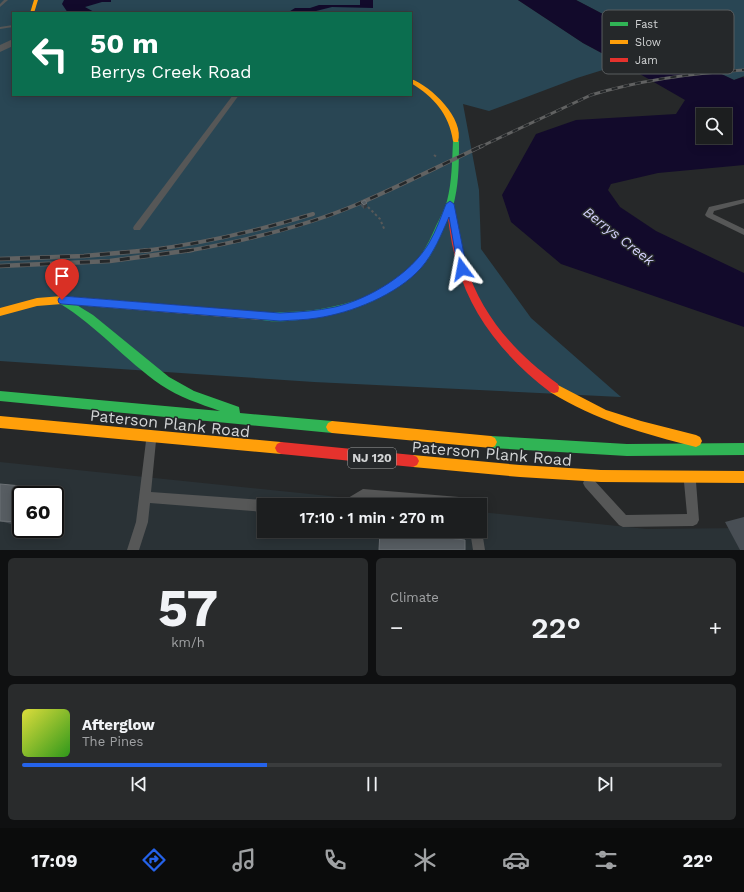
<!DOCTYPE html>
<html lang="en">
<head>
<meta charset="utf-8">
<style>
	:root { --surface:#1c1e1f; --page:#292b2c; --text:#f1f3f6; --muted:#a0a2a4; --line:#3a3c3d; --accent:#2563eb }
	body { margin:0; font-family:"Work Sans",sans-serif; background:var(--page); color:var(--text); height:100vh; display:flex; flex-direction:column; font-size:15px; white-space:nowrap }
	* { box-sizing:border-box; margin:0 }
	p { font-size:13px; color:var(--muted) }
	.icon { flex:none; width:22px; height:22px; fill:none; stroke:currentColor; stroke-width:2; stroke-linecap:round; stroke-linejoin:round }
	.map { position:relative; height:550px; overflow:hidden }
	.details { display:flex; flex-direction:column; gap:8px; padding:8px; background:#0f1011; flex:1 }
	.details>* { flex:none }
	.hud { position:absolute; left:12px; top:12px; width:400px; height:84px; border-radius:0px; box-shadow:0 2px 10px #0003,0 0 0 1px var(--line); background:#0b6e4f; color:#fff; overflow:hidden }
	.fabs { position:absolute; left:696px; top:108px; display:grid; gap:8px }
	.fabs a { display:grid; place-items:center; width:36px; height:36px; border-radius:0px; background:var(--surface); box-shadow:0 2px 10px #0003,0 0 0 1px var(--line); font-size:20px }
	.speed { position:absolute; left:12px; top:486px; display:flex; gap:8px; font-size:20px; font-weight:700; text-align:center }
	.speed>* { display:grid; place-content:center; width:52px; height:52px; border-radius:50%; background:var(--surface); box-shadow:0 2px 10px #0003,0 0 0 1px var(--line); line-height:1 }
	.speed .limit { border:2px solid #111; border-radius:6px; background:#fff; color:#111 }
	.pin { position:absolute; display:grid; place-items:center; width:34px; height:34px; color:#fff; margin:-41px -17px; border-radius:50% 50% 50% 0; rotate:-45deg; box-shadow:0 0 4px #0007 }
	.pin .icon { rotate:45deg }
	.me { position:absolute; width:44px; margin:-22px; rotate:347deg; stroke-linejoin:round; filter:drop-shadow(0 0 3px #0008) }
	.turn { display:flex; align-items:center; gap:14px; height:84px; padding:0 12px; font-size:18px }
	.turn .icon { width:52px; height:52px; stroke-width:2.5 }
	.turn b { display:block; font-size:28px; line-height:34px }
	.big { font-size:30px; font-weight:600; line-height:1.1 }
	.details .widget { flex:1; display:flex; flex-direction:column; justify-content:center; gap:6px; min-width:0; padding:0 14px; border-radius:6px; background:var(--page) }
	.details .dial { align-items:center; gap:0 }
	.dial b { font-size:52px; line-height:1 }
	.song { display:flex; align-items:center; gap:12px }
	.cover { width:48px; height:48px; border-radius:6px; background:linear-gradient(135deg,hsl(60 70% 55%),hsl(110 70% 35%)) }
	.played { height:4px; border-radius:2px; background:linear-gradient(90deg,var(--accent) 35%,var(--line) 35%) }
	.keys { display:flex; justify-content:space-around; direction:ltr }
	.heat { display:flex; justify-content:space-between; align-items:center; font-size:22px; direction:ltr }
	.details .tiles { flex:1; display:grid; gap:8px; grid-template-columns:1fr 1fr }
	.widget:last-child { grid-column:span 2 }
	.trip { position:absolute; left:257px; top:498px; width:230px; height:40px; border-radius:0px; background:var(--surface); box-shadow:0 2px 10px #0003,0 0 0 1px var(--line); font-weight:600; line-height:40px; text-align:center }
	.dock { display:flex; height:64px; justify-content:space-around; align-items:center; background:#0b0c0c; color:var(--muted) }
	.dock .icon { width:28px; height:28px }
	.dock .selected { color:var(--accent) }
	.dock b { font-size:18px; color:var(--text) }
	.map>svg:first-child { display:block }
</style>
</head>
<body>
<div class="map">
<svg width="744" height="550" viewBox="0 0 744 550">
	<rect width="100%" height="100%" fill="#262829"/>
	<!-- built -->
	<path fill="#2a3236" fill-rule="evenodd" d="M0,462l416,43h-152v26h216v-19l167,17 97,-1v22h-744zM21,495h34v34h-34z"/>
	<!-- green -->
	<g fill="#294654" fill-rule="evenodd">
		<path d="M0,0h518l65,43 39,21 -45,14 -88,33 -26,-7 16,86 2,59 50,69 90,79 -307,-15 -314,-21zM13,13h398v82h-398z"/>
		<polygon points="576,0 744,0 744,76 734,80 683,56"/>
	</g>
	<!-- water -->
	<g fill="#120a2b" fill-rule="evenodd">
		<polygon points="64,0 111,0 111,2 102,2 85,7 96,13 68,13 62,4"/>
		<polygon points="360,0 373,0 373,8 332,7 308,13 287,13 295,8 310,8 319,5 360,5"/>
		<path d="M518,0h58l107,56 51,24 9,-3 1,1v87l-86,8 -47,11 -3,6 12,17 36,24 88,42v54l-183,-63 -50,-42 -9,-27 34,-61 40,-14 100,-6 9,-14 -59,-34 -43,-23zM703,115h22v22h-22z"/>
	</g>
	<g fill="none" stroke-linecap="round" stroke-linejoin="round">
		<!-- path -->
		<g stroke="#585959" stroke-width="2" stroke-dasharray="2.5 2.5" stroke-linecap="butt">
			<polyline points="434,155 438,158"/>
			<polyline points="368,207 380,219 385,231"/>
		</g>
		<!-- lane -->
		<g fill="#565757" fill-rule="evenodd">
			<polygon points="4,0 8,0 0,7 0,4"/>
			<polygon points="13,25 13,27 0,29 0,27"/>
			<polygon points="233,95 239,95 140,230 134,230 133,228 134,226"/>
			<polygon points="744,199 744,203 714,211 713,214 744,229 744,235 707,217 705,215 709,207"/>
			<polygon points="151,436 155,437 156,441 151,492 264,500 268,502 269,505 264,505 264,512 150,503 148,522 139,550 127,550 136,522 146,441 147,437"/>
			<polygon points="690,476 694,478 696,482 699,520 697,524 693,526 623,527 619,525 585,487 583,483 585,479 589,477 593,479 626,515 687,514 684,482 686,478"/>
			<polygon points="363,489 471,498 475,500 477,505 414,505 364,501 358,505 341,505 343,501"/>
			<polygon points="480,527 482,531 485,550 473,550 470,531 480,531"/>
		</g>
		<!-- street -->
		<polygon fill="#565757" fill-rule="evenodd" points="13,39 13,46 0,52 0,45"/>
		<!-- fast -->
		<g fill="#30b455" fill-rule="evenodd">
			<path d="M456,139l3,2c0,19 0,39 -4,57 -2,11 -7,21 -12,32 -5,12 -11,26 -21,36 -26,29 -66,46 -104,51 -17,3 -45,7 -60,2l-2,-3 2,-3 3,-1c55,2 118,-7 156,-52 8,-10 14,-22 19,-34 4,-8 8,-16 11,-25 5,-19 5,-40 6,-60z"/>
			<path d="M62,296l31,19 76,62 25,14 45,16 1,6 92,8 4,2 2,4 -2,4 -4,2 -332,-32v-10l220,20c-20,-7 -41,-14 -59,-26 -36,-25 -64,-59 -102,-82l-2,-3 2,-3z"/>
			<polygon points="491,436 627,444 744,443 744,455 627,456 491,448 487,446 485,442 487,438"/>
		</g>
		<!-- slow -->
		<g fill="#ff9f0a" fill-rule="evenodd">
			<polygon points="34,0 38,0 34,13 30,13"/>
			<path d="M411,79c20,7 54,40 47,63h-4l-1,-1c-4,-27 -19,-44 -42,-58z"/>
			<polygon points="62,296 261,312 264,313 266,316 264,319 261,320 62,304 37,306 0,316 0,308 37,298"/>
			<path d="M554,383l52,27 35,11 55,14 4,2 2,4 -2,4 -4,2c-52,-13 -101,-27 -146,-55l-1,-4 1,-4z"/>
			<polygon points="0,416 281,442 285,444 287,448 285,452 281,454 0,428"/>
			<polygon points="332,421 491,436 495,438 497,442 495,446 491,448 332,433 328,431 326,427 328,423"/>
			<polygon points="413,455 520,465 601,470 744,471 744,483 601,482 520,477 413,467 409,465 407,461 409,457"/>
		</g>
		<!-- jam -->
		<g fill="#e5322d" fill-rule="evenodd">
			<path d="M450,201l4,3c3,20 6,41 12,61 15,50 50,89 92,119l1,4 -1,4 -4,1 -4,-1c-43,-33 -79,-75 -93,-128 -6,-19 -8,-40 -11,-60z"/>
			<polygon points="281,442 413,455 417,457 419,461 417,465 413,467 281,454 277,452 275,448 277,444"/>
		</g>
		<!-- rail-far2 casing -->
		<g stroke="#616262" stroke-width="3">
			<path id="rail-far2" d="M480,147l111,-52c50,-15 101,-22 153,-25"/>
		</g>
		<!-- rail-far1 casing -->
		<g stroke="#616262" stroke-width="4">
			<g id="rail-far1">
				<path d="M143,251c58,-7 114,-20 170,-37"/>
				<path d="M186,251c58,-10 118,-24 172,-47 42,-18 83,-39 124,-58"/>
			</g>
		</g>
		<!-- rail casing -->
		<g stroke="#616262" stroke-width="4.5">
			<g id="rail">
				<polyline points="0,259 84,256 151,250"/>
				<polyline points="0,266 110,261 192,250"/>
			</g>
		</g>
		<!-- rail-far2 -->
		<use href="#rail-far2" stroke="#25282a" stroke-width="2" stroke-dasharray="6" stroke-linecap="butt"/>
		<!-- rail-far1 -->
		<use href="#rail-far1" stroke="#25282a" stroke-width="2.5" stroke-dasharray="8" stroke-linecap="butt"/>
		<!-- rail -->
		<use href="#rail" stroke="#25282a" stroke-width="3" stroke-dasharray="10" stroke-linecap="butt"/>
	</g>
	<!-- wall -->
	<g fill="#484e54">
		<polygon points="361,202 367,207 364,209 361,206"/>
		<polygon points="0,484 43,488 59,494 55,502 55,495 21,495 21,525 15,525 0,521 17,522 0,521"/>
		<polygon points="744,517 744,550 740,550 725,522"/>
	</g>
	<!-- shaded-wall -->
	<g fill="#34393d">
		<polygon points="367,203 367,207 364,209 364,205"/>
		<polygon points="43,488 59,494 55,502 55,495 39,495"/>
	</g>
	<!-- building -->
	<g fill="#575d62" stroke="#6b7074">
		<polygon points="365,200 367,203 364,205 361,202"/>
		<polygon points="0,484 43,488 39,495 21,495 21,522 0,521"/>
		<polygon points="380,531 448,531 448,538 465,540 465,550 379,550"/>
	</g>
	<!-- route -->
	<path fill="#2563eb" stroke="#184099" d="M450,201l4,3 13,65 -2,2h-6l-1,-2 -9,-52c-8,18 -15,36 -28,51 -24,27 -70,45 -104,50 -12,2 -25,2 -37,3l-218,-17 -3,-1 -1,-3 1,-2 3,-2 218,17c19,-1 37,-2 55,-6 34,-8 76,-33 94,-64 7,-12 12,-26 17,-39z"/>
	<g text-anchor="middle" stroke-width="3" stroke-linejoin="round" paint-order="stroke">
		<!-- shield labels -->
		<rect fill="#25282a" stroke="#9fa1a2" stroke-width="1" x="348" y="448" width="48" height="20" rx="3"/>
		<g font-size="12" font-weight="bold" fill="#d3d5d6">
			<text x="372" y="462">NJ 120</text>
		</g>
		<!-- water labels -->
		<g font-size="14" font-style="italic" fill="#d3d0fb" stroke="#25282a">
			<text transform="translate(619 236) rotate(38)" y="5">Berrys Creek</text>
		</g>
		<!-- near-street labels -->
		<g font-size="16" fill="#d3d5d6" stroke="#25282a">
			<text transform="translate(170 423) rotate(6)" y="6">Paterson Plank Road</text>
			<text transform="translate(492 453) rotate(5)" y="6">Paterson Plank Road</text>
		</g>
	</g>
	<!-- legend -->
	<rect x="602" y="10" width="132" height="64" rx="6" fill="#25282a" stroke="#595c5e" stroke-width="1"/>
	<rect x="610" y="22" width="18" height="4" fill="#30b455"/>
	<rect x="610" y="40" width="18" height="4" fill="#ff9f0a"/>
	<rect x="610" y="58" width="18" height="4" fill="#e5322d"/>
	<g font-size="11" fill="#d3d5d6">
		<text x="635" y="28">Fast</text>
		<text x="635" y="46">Slow</text>
		<text x="635" y="64">Jam</text>
	</g>
</svg>
<div class="fabs">
<a><svg class="icon" aria-label="search" viewBox="0 0 24 24"><circle cx="10" cy="10" r="6"/><path d="M15 15l6 6"/></svg></a>
</div>
<div class="speed"><div class="limit">60</div></div>
<div class="pin" style="left:62px;top:300px;background:#d93025"><svg class="icon" aria-label="arrive" viewBox="0 0 24 24"><path d="M6 21V4h12l-3 4 3 4H6"/></svg></div>
<svg class="me" style="left:462px;top:269px" viewBox="-20 -20 40 40"><path d="M0-17L14 15 0 8-14 15z" fill="#2563eb" stroke="#fff" stroke-width="4"/></svg>
<div class="trip">17:10 · 1 min · 270 m</div>
<div class="hud">
<div class="turn"><svg class="icon" aria-label="left" viewBox="0 0 24 24"><path d="M17 20v-9H6M10 6l-5 5 5 5"/></svg><div><b>50 m</b>Berrys Creek Road</div></div>
</div>
</div>
<section class="details">
<div class="tiles">
<div class="widget dial"><b>57</b><p>km/h</p></div>
<div class="widget"><p>Climate</p>
<div class="heat"><a>−</a><b class="big">22°</b><a>+</a></div>
</div>
<div class="widget">
<div class="song"><i class="cover"></i><div><b>Afterglow</b><p>The Pines</p></div></div>
<div class="played"></div>
<div class="keys"><svg class="icon" aria-label="previous" viewBox="0 0 24 24"><path d="M18 5L8 12l10 7zM5 5v14"/></svg><svg class="icon" aria-label="pause" viewBox="0 0 24 24"><path d="M8 5v14M16 5v14"/></svg><svg class="icon" aria-label="next" viewBox="0 0 24 24"><path d="M6 5l10 7-10 7zM19 5v14"/></svg></div>
</div>
</div>
</section>
<nav class="dock">
<b>17:09</b>
<svg class="icon selected" aria-label="directions" viewBox="0 0 24 24"><path d="M12 3l9 9-9 9-9-9zM9 14v-3h6M13 9l2 2-2 2"/></svg>
<svg class="icon" aria-label="music" viewBox="0 0 24 24"><path d="M9 18V5l10-2v13"/><circle cx="6" cy="18" r="3"/><circle cx="16" cy="16" r="3"/></svg>
<svg class="icon" aria-label="phone" viewBox="0 0 24 24"><path d="M5 4h4l2 5-3 2q2 4 5 5l2-3 5 2v4C11 20 4 13 5 4z"/></svg>
<svg class="icon" aria-label="climate" viewBox="0 0 24 24"><path d="M12 3v18M4 7l16 10M4 17L20 7"/></svg>
<svg class="icon" aria-label="car" viewBox="0 0 24 24"><path d="M5 17H2v-5l4-1 3-4h7l3 4 3 1v5h-3M9 17h6M6 11h13"/><circle cx="7" cy="17" r="2"/><circle cx="17" cy="17" r="2"/></svg>
<svg class="icon" aria-label="filters" viewBox="0 0 24 24"><path d="M4 7h16M4 17h16"/><circle cx="9" cy="7" r="2"/><circle cx="15" cy="17" r="2"/></svg>
<b>22°</b>
</nav>
</body>
</html>
